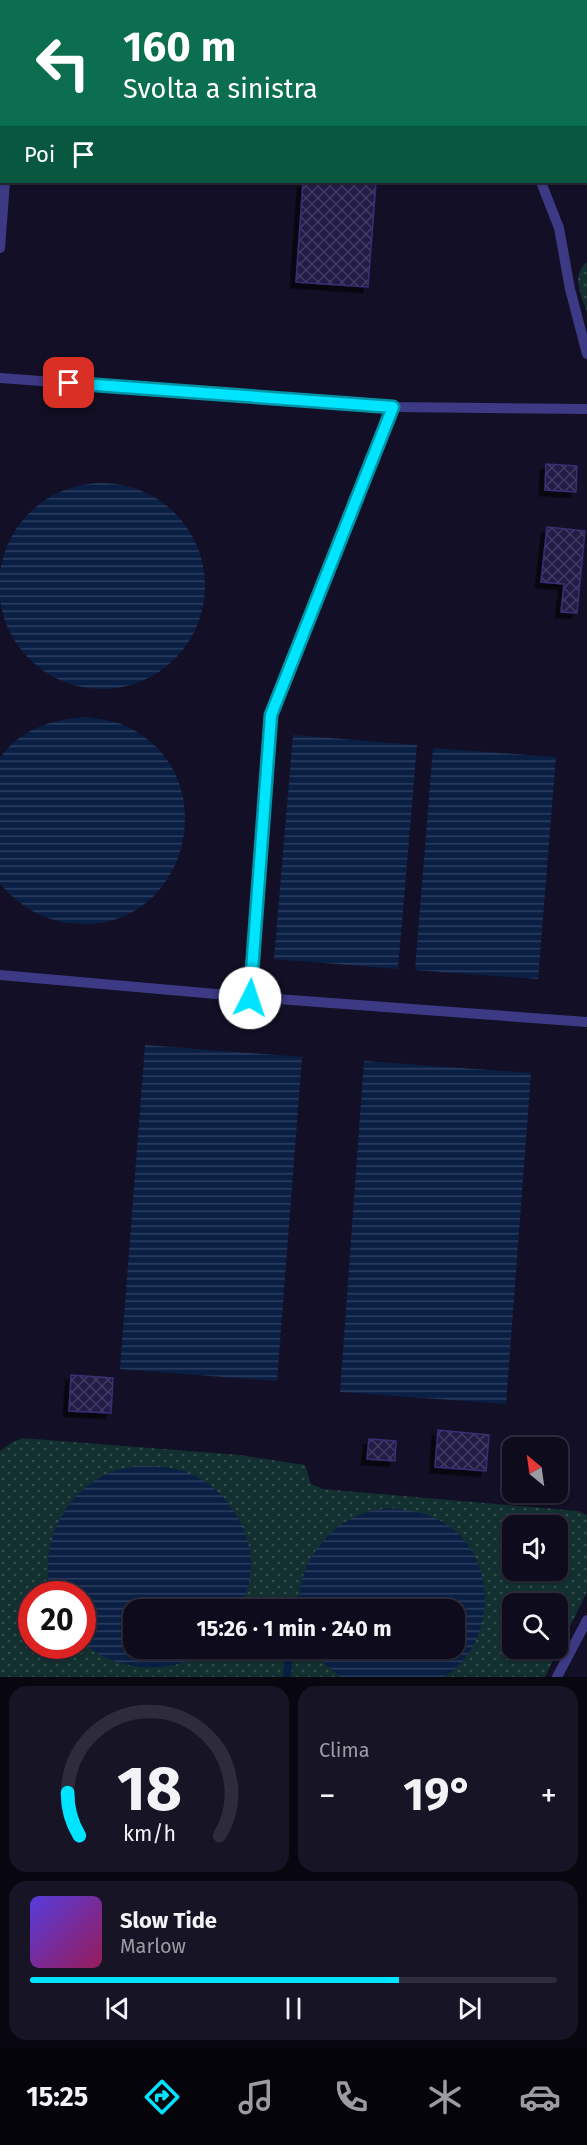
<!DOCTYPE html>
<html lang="it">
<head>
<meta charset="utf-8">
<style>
	:root { --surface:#0e0b1c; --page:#171425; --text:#f1f3f6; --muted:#9b9ba3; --line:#2e2b3b; --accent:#00e5ff }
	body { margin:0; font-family:"Fira Sans",sans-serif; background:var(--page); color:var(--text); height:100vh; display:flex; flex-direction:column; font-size:22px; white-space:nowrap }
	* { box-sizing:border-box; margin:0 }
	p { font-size:20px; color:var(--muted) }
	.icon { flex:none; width:33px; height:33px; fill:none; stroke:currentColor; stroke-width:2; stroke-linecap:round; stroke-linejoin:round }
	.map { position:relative; height:1677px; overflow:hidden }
	.sheet { display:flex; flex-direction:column; gap:9px; padding:9px; background:#08060f; flex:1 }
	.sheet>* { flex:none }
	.banner { position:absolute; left:0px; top:0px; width:588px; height:183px; box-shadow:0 2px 4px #0004,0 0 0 2px var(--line); background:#0b6e4f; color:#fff; overflow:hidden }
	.needle { width:39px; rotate:331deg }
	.fabs { position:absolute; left:502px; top:1437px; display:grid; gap:12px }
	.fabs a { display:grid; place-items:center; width:66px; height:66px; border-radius:12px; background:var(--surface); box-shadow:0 2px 4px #0004,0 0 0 2px var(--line); font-size:30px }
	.speed { position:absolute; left:18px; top:1581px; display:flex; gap:12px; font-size:30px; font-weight:700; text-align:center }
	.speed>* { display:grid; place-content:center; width:78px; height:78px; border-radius:50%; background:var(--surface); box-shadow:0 2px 4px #0004,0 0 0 2px var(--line); line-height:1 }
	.speed .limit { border:9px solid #d22; background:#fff; color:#111 }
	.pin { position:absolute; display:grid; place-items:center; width:51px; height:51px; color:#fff; margin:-26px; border-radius:12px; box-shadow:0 3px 9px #0006 }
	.me { position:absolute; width:66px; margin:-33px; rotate:4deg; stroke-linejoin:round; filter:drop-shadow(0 0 4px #0008) }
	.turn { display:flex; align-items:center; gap:21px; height:126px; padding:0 24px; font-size:27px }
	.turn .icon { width:78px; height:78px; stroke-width:2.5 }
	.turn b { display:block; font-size:42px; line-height:51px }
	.then { display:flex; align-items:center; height:57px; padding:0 24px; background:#0003; gap:12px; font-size:22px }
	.big { font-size:45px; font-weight:700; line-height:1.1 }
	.sheet .widget { flex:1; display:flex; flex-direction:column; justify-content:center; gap:9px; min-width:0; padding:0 21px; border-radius:18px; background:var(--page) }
	.sheet .dial { align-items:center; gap:0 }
	.dial svg { height:156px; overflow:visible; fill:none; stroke:var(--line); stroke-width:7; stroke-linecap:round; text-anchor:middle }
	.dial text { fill:var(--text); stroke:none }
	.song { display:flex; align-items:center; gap:18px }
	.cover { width:72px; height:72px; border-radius:9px; background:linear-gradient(135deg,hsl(250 70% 55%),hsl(330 70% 35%)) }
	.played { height:6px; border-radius:3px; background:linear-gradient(90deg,var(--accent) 70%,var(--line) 70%) }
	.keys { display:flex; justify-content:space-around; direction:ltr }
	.heat { display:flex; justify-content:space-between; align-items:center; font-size:33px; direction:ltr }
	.sheet .tiles { flex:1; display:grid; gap:9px; grid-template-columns:1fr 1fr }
	.widget:last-child { grid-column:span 2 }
	.trip { position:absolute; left:123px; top:1599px; width:342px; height:60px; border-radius:18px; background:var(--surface); box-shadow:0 2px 4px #0004,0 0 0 2px var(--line); font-weight:700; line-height:60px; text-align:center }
	.menu { display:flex; height:96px; justify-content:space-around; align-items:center; background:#06040b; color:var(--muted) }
	.menu .icon { width:42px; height:42px }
	.menu .on { color:var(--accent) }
	.menu b { font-size:27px; color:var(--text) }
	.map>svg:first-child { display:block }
</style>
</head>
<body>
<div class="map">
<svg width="587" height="1677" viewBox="0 0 587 1677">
	<defs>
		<pattern id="grass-dots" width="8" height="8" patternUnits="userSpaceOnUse" patternTransform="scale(1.5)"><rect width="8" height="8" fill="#12302f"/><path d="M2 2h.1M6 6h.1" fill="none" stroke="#344d4e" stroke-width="1.8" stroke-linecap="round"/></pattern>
		<pattern id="water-rules" width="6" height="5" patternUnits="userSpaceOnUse" patternTransform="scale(1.5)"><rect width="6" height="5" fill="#0a1f44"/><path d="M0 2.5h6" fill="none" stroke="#2d3f60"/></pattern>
		<pattern id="building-cross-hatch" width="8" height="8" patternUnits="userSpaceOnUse" patternTransform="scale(1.5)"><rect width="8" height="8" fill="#241b47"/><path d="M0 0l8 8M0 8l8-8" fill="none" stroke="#433b63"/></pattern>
		<filter id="shadow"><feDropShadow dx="-5.5" dy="5.5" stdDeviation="0" flood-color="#0009"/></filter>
	</defs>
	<rect width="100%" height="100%" fill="#130f26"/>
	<!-- grass -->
	<g fill="url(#grass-dots)" fill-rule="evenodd">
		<path d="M587,262v51c-5,-18 -17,-37 0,-51z"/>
		<path d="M22,1438l218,17 65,10 6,19 12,5 255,22 9,4v77l-42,85h-545v-226l11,-8zM513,1526h45v44h-45zM32,1594h50v52h-50zM513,1604h45v44h-45zM134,1610h320v38h-320z"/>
	</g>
	<!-- water -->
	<g fill="url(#water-rules)">
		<circle cx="102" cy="586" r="103"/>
		<path d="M86,717c15,2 30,4 44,11 94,48 60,196 -46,196 -35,0 -62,-15 -84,-40v-126c19,-29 53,-39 86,-41z"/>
		<polygon points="293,735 417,745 398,969 274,959"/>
		<polygon points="433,748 556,757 538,979 415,970"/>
		<polygon points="145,1045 302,1057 277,1381 120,1369"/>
		<polygon points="364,1061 531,1073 506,1404 340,1392"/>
		<path d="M137,1466c19,0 36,0 54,8 34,14 60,54 60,91 0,15 -5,30 -10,44l-107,1v38l74,1c-34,28 -94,23 -125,-7l-1,-48h-30c-15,-46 12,-102 57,-121 9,-4 19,-5 28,-7z"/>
		<path d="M387,1508c19,2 37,3 54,13 58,33 58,121 3,156h-104l-19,-17 -7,-11 140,-1v-38l-153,-1c-8,-37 24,-81 58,-94 9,-4 19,-5 28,-7z"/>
	</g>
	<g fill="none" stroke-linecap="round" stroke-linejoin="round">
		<!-- stream -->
		<g stroke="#0a1f44" stroke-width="8">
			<polyline points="293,1610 295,1602 301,1599"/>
			<polyline points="287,1677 289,1648"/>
		</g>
	</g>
	<!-- building -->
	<g fill="url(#building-cross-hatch)" stroke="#3b2d73" stroke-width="1.5" filter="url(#shadow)">
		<polygon points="318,0 406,0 318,2"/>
		<polygon points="303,182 376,182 368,287 296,282"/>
		<polygon points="546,464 577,466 576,492 545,490"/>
		<polygon points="547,527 585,531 577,613 561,612 564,584 541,582"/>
		<polygon points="71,1375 113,1378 111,1413 69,1411"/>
		<polygon points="438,1430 489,1435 486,1471 435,1467"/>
		<polygon points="369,1439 396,1441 395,1461 367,1459"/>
	</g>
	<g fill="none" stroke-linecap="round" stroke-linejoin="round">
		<!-- service -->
		<g stroke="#3d3a85" stroke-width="10">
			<polyline points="495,0 495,2"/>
			<polyline points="14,2 14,0"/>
			<polyline points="541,182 559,228 570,289 587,354"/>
			<polyline points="0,248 5,182"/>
			<polyline points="0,378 393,407 587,409"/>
			<polyline points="0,975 250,997 587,1022"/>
			<polyline points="250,997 271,715 393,407"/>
			<polyline points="557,1677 587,1620"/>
		</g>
	</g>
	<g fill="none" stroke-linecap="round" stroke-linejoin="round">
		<!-- route casing -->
		<g stroke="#0095a6" stroke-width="15">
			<polyline id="route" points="69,383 393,407 271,715 250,998"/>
		</g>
		<!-- route -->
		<use href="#route" stroke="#00e5ff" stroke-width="10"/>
	</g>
</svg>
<div class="fabs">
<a><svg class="needle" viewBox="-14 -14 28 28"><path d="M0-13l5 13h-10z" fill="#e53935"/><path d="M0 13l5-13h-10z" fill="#9b9ba3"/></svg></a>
<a><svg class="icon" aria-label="sound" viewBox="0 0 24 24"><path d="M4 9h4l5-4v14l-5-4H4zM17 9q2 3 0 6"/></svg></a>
<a><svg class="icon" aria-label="search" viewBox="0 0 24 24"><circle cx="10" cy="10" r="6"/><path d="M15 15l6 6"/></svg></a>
</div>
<div class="speed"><div class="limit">20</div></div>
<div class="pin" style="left:69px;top:383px;background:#d93025"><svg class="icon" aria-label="arrive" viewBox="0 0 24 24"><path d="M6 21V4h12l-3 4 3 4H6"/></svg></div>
<svg class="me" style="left:250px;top:998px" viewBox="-20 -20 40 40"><circle r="19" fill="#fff"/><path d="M0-13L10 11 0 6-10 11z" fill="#00e5ff"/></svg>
<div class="trip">15:26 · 1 min · 240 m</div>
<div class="banner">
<div class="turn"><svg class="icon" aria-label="left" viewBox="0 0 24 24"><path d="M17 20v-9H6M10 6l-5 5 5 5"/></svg><div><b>160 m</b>Svolta a sinistra</div></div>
<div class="then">Poi<svg class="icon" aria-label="arrive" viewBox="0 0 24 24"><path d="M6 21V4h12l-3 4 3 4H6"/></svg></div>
</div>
</div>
<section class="sheet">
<div class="tiles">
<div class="widget dial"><svg viewBox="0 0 100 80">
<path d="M14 69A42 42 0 1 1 86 69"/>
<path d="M14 69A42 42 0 0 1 8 47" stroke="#00e5ff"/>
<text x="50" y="56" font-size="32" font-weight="700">18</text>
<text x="50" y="72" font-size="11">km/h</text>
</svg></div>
<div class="widget"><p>Clima</p>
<div class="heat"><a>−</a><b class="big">19°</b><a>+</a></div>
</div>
<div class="widget">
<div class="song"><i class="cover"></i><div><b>Slow Tide</b><p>Marlow</p></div></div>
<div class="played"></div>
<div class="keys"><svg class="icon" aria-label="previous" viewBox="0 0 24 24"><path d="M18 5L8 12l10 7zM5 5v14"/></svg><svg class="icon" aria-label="pause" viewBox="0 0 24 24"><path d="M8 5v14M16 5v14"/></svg><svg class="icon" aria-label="next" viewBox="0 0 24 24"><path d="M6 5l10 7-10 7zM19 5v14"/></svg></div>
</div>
</div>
</section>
<nav class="menu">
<b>15:25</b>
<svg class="icon on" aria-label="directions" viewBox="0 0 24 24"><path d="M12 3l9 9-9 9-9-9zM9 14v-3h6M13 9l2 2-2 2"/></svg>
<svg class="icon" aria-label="music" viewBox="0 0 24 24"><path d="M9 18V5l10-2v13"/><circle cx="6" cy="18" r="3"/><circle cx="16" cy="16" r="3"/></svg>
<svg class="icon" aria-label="phone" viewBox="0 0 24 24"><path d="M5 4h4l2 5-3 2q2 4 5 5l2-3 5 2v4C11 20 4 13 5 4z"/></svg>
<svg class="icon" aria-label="climate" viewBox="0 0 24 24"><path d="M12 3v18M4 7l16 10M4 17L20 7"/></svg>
<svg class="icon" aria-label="car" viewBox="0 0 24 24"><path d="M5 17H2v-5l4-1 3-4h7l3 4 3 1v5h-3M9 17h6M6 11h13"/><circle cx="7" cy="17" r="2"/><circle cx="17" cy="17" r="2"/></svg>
</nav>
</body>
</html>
